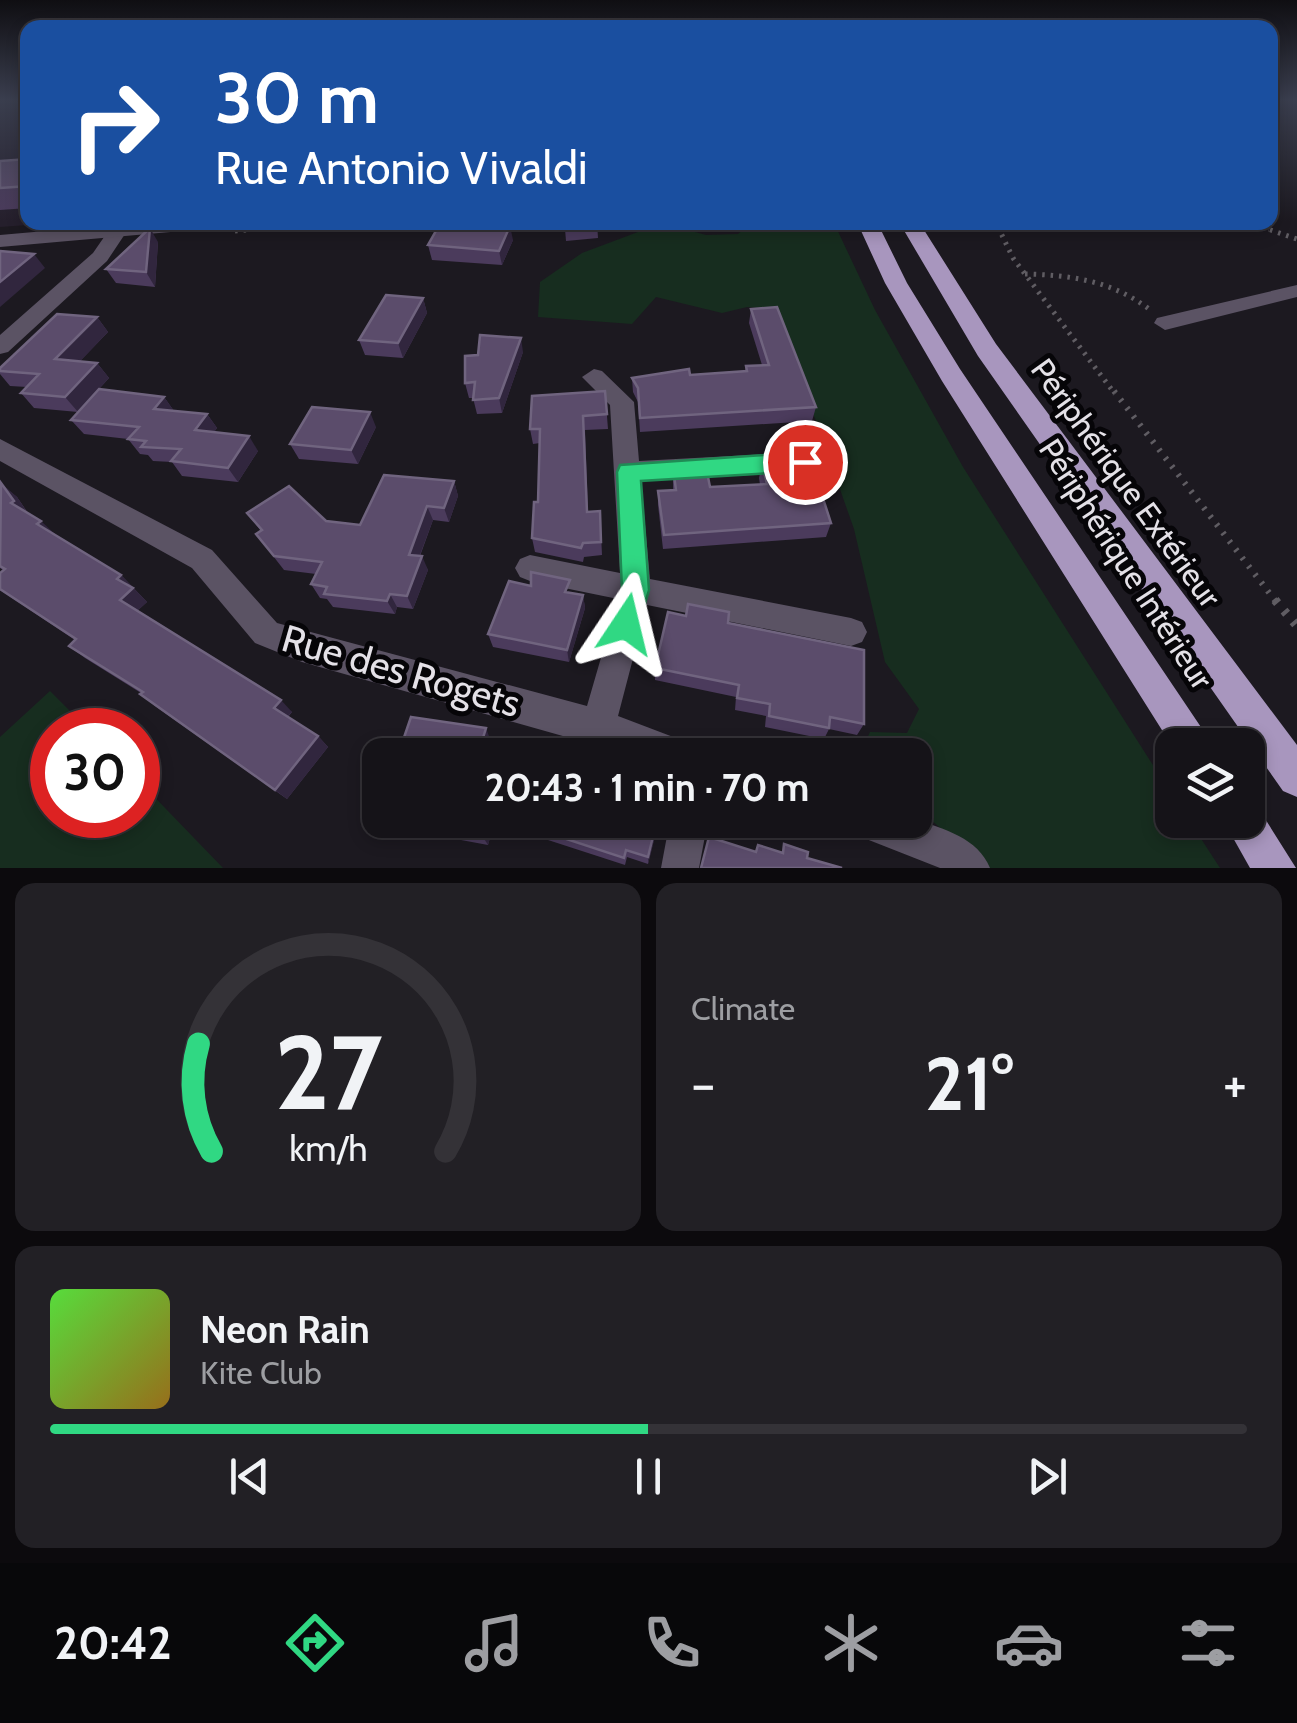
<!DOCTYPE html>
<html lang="en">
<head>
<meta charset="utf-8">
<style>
	:root { --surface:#151318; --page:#222025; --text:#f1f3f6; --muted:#9d9ea2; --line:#343237; --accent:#30d883 }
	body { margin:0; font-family:Cabin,sans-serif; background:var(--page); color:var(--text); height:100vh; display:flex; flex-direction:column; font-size:38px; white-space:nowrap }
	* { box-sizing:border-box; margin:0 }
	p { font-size:32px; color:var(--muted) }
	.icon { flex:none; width:55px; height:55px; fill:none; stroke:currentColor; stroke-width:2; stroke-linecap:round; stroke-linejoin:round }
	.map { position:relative; height:868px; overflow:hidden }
	.drawer { display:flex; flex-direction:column; gap:15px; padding:15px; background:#0c0a0d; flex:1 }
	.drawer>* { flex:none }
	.top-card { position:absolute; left:20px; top:20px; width:1258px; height:210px; border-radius:20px; box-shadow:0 5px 15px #0003,0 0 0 2px var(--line); background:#1a4fa0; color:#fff; overflow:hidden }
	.buttons { position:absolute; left:1155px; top:728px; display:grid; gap:20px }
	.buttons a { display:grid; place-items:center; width:110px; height:110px; border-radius:20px; background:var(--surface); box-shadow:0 5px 15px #0003,0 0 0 2px var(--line); font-size:50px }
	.speed { position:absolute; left:30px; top:708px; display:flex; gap:20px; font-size:50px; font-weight:700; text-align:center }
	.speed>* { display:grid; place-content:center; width:130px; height:130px; border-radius:50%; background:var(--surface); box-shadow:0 5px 15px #0003,0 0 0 2px var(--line); line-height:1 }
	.speed .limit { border:15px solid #d22; background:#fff; color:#111 }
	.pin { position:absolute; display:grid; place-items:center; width:85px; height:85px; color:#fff; margin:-42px; border:5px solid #fff; border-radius:50%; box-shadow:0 2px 10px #0007 }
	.me { position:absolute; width:110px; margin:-55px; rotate:10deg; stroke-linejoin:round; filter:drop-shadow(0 0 8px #0008) }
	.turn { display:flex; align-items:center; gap:35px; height:210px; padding:0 30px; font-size:45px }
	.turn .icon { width:130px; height:130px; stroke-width:2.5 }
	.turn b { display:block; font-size:70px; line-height:85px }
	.big { font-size:75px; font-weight:700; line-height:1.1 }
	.drawer .widget { flex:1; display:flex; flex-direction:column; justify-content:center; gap:15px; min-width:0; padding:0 35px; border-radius:20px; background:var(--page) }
	.drawer .dial { align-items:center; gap:0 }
	.dial svg { height:260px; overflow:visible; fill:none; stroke:var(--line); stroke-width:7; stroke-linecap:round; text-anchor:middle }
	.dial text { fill:var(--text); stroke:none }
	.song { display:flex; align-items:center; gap:30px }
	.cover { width:120px; height:120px; border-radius:15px; background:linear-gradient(135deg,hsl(110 70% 55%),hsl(40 70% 35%)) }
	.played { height:10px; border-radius:5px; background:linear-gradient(90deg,var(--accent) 50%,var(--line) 50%) }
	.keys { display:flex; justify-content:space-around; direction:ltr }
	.heat { display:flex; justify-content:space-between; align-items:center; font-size:55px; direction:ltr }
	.drawer .tiles { flex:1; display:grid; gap:15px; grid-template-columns:1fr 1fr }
	.widget:last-child { grid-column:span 2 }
	.trip { position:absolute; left:362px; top:738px; width:570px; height:100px; border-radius:20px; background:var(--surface); box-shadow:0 5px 15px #0003,0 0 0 2px var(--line); font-weight:700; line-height:100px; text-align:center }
	.dock { display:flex; height:160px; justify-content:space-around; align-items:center; background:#08080a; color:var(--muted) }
	.dock .icon { width:70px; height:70px }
	.dock .active { color:var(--accent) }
	.dock b { font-size:45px; color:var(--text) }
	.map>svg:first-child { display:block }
</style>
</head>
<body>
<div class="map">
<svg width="1297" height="868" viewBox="0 0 1297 868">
	<rect width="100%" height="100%" fill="#1c1920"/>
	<!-- built -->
	<polygon fill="#251f2c" points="0,100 27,100 28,222 56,223 0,227"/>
	<!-- green -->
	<g fill="#172d1f">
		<polygon points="662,223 706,235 738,234 751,223 834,223 875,310 963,467 1172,795 1172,820 1189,820 1220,868 986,868 930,819 915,813 915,755 859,755 870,732 907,733 919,709 885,662 854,529 782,325 769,309 747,307 722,313 656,297 632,324 538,317 540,282 582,253"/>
		<polygon points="50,691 89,730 52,730 52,815 138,815 138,780 223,868 0,868 0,737"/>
	</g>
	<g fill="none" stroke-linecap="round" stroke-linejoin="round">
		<!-- path-far3 -->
		<g stroke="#605d63" stroke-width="4" stroke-dasharray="1 5" stroke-linecap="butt">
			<polyline points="996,222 1000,230"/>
			<polyline points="1246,222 1269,230"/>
			<polyline points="250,230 336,222"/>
		</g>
		<!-- path-far2 -->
		<g stroke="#605d63" stroke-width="5" stroke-dasharray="2.5 6" stroke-linecap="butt">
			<polyline points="998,227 1013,258 1115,394"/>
			<polyline points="1262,227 1297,239"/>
			<polyline points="235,231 278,227"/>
			<path d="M1025,274c46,1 87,7 124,35"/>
		</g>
		<!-- path-far1 -->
		<polyline stroke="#605d63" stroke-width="6" stroke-dasharray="2.5 8" stroke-linecap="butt" points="1114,391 1277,603"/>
		<!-- path -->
		<polyline stroke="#605d63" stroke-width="9" stroke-dasharray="4 10" stroke-linecap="butt" points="1275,600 1297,626"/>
		<!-- minor -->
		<g fill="#5b5364" fill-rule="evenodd">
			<polygon points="118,225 127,231 107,261 8,352 0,354 0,335 93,253 111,227"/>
			<polygon points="1297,285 1297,297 1165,330 1154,323 1157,318"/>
			<polygon points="594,369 602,371 634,402 639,461 805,452 814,455 818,462 814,469 805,472 641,481 650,579 851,618 862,622 867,632 862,642 851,646 647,605 618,716 689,743 695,755 630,755 302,662 255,643 192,568 0,461 0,439 212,550 277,623 587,706 618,599 530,581 520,577 515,568 520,559 530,555 620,573 610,405 582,377"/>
			<path d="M915,819c29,10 63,19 75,49h-50l-89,-35 -6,-13z"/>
			<polygon points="670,820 708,820 699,868 661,868"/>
		</g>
		<!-- tertiary -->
		<polygon fill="#5b5364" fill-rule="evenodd" points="147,222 225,222 216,228 0,247 0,235"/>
		<!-- trunk -->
		<g fill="#a896be" fill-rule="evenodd">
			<polygon points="857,222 877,222 907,283 960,369 1213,745 1172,746 942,381 885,283"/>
			<polygon points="899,222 919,222 996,344 1297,745 1297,797 1283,791 978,356"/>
			<polygon points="1248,801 1257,806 1296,868 1250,868 1223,820 1248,820"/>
		</g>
	</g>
	<!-- wall -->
	<g fill="#4b3b5c">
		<polygon points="28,159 28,208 0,210 0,161"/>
		<polygon points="597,222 598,238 566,241 565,229"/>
		<polygon points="513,240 502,265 432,260 428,245"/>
		<polygon points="158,242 155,287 116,283 106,269"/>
		<polygon points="423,298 427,313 403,358 365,355 359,340"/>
		<polygon points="751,309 816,407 812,421 640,432 638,402 633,392 632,378 745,371 746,366 762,365 749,323"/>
		<polygon points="97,317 108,332 80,361 97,363 109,378 78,412 34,408 21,393 27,387 10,386 0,374 0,368"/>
		<polygon points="523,352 502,413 477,414 473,398 469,398 465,383"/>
		<polygon points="605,391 608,429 585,430 588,512 600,511 602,555 584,557 583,562 535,552 532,538 538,502 540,443 533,444 530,429"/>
		<polygon points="164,397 174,411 207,414 217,428 214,432 258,451 238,482 182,476 172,462 153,461 148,455 140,454 128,439 84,434 71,420"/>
		<polygon points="376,427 358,464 299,459 290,444"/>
		<polygon points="762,464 800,481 831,523 826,537 663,549 658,505 658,491 673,490 673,468 710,487 760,485 759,478"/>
		<polygon points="454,481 458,496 449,522 433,520 420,556 428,570 413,609 397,607 395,614 333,607 327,599 320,598 311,584 316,574 284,570 256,534 261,531 247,513 360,525"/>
		<polygon points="0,484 17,497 28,513 56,535 121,575 147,602 137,611 292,712 288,717 318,736 328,747 287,799 155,706 141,693 85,658 69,646 75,640 0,590 0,573 3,570 0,568"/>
		<polygon points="572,593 583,595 585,608 569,662 493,647 488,634"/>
		<polygon points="728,623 864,724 857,735 829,729 824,739 765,727 766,716 735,710 736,697 655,680 655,668"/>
		<polygon points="435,820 495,820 488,845 461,840 455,832 457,824"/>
		<polygon points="549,820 659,820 648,864 627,857 625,865 548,840 545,832"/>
	</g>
	<!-- shaded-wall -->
	<g fill="#31263e">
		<polygon points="510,226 513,240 502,265 499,251"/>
		<polygon points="150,228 158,242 155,287 146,272"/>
		<polygon points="34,254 45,268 0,307 0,282"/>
		<polygon points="423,298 427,313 403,358 398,343"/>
		<polygon points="97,317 108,332 68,374 55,359"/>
		<polygon points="521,338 523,352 502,413 499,398"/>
		<polygon points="97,363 109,378 78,412 65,397"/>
		<polygon points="164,397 174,411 154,409"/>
		<polygon points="370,412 376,427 358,464 351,450"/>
		<polygon points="207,414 217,428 205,445 195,430"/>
		<polygon points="249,436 258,451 238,482 228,468"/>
		<polygon points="454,481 458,496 449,522 444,508"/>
		<polygon points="1,483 17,497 29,515 11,503"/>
		<polygon points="427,506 433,520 415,568 409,555"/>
		<polygon points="41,521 56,535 37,524"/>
		<polygon points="422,556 428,570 413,609 407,596"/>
		<polygon points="121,575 147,602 135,613 120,600 117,579"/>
		<polygon points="390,594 397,607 395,614 387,601"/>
		<polygon points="583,595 585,608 569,662 567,650"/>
		<polygon points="281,700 292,712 285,719 274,708"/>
		<polygon points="486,728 490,739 486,755 479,751"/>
		<polygon points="318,736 328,747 287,799 275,790"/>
		<polygon points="487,820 495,820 488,845 483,837"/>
		<polygon points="657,820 659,820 648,864 648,857"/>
	</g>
	<!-- building -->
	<g fill="#5b4c6b" stroke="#70647f" stroke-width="2.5">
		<polygon points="28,159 28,186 0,188 0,161"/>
		<polygon points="441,222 458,222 510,226 499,251 428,245"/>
		<polygon points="568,222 597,222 598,226 565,229"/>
		<polygon points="150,228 146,272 106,269"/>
		<polygon points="0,251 34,254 0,282"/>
		<polygon points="386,295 423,298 398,343 359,340"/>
		<polygon points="777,307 816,407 640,418 638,388 632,378 689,369 690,375 747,371 746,366 769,365 751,309"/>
		<polygon points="57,314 97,317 55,359 97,363 65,397 21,393 39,374 0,371 0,368"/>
		<polygon points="480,335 521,338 499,398 473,400 475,382 465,383 465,356 478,355"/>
		<polygon points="99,389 164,397 154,409 207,414 195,430 249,436 228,468 171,461 181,449 141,447 146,441 128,439 139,427 71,420"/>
		<polygon points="605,391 607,414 583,416 587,512 600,511 601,542 583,543 581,548 532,538 534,502 538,502 540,429 530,429 532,396"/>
		<polygon points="312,407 370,412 351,450 290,444"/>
		<polygon points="795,462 800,481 817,480 831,523 664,535 658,491 676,490 673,468 706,467 710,487 767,484 762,464"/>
		<polygon points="384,475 454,481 444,508 427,506 409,555 422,556 407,596 390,594 387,601 324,594 327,587 311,584 322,562 274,556 256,534 262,530 247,513 289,486 326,521 360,525"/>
		<polygon points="1,483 14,501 11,503 41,521 37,524 121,575 117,579 133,588 120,600 281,700 274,708 318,736 275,790 140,694 143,692 69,646 76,639 0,589 0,573 5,569 0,566"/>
		<polygon points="531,572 570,580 565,592 583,595 567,650 488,634 509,581 531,586"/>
		<polygon points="688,604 729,612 728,623 864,650 864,724 830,717 829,728 769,716 770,704 737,698 739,685 655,668 668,612 686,616"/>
		<polygon points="411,717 486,728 479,751 502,755 398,755"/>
		<polygon points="458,820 487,820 483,837 455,832"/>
		<polygon points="549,820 657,820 648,857 626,850 624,858 545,832"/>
		<polygon points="709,837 756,852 758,845 783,853 784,844 808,852 807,858 842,868 701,868"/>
	</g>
	<!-- sky -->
	<linearGradient id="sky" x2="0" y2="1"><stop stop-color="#0f0e12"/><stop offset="0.45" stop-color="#3a3e4e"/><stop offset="1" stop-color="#3a3e4e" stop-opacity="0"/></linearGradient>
	<rect width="1297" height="221" fill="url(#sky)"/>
	<!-- route -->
	<polygon fill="#30d883" stroke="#1f8c55" stroke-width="2.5" points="805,452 817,462 805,471 641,481 649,590 636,633 626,637 616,633 612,624 622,590 617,472 620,465"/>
	<g text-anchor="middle" stroke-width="10" stroke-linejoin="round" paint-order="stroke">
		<!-- street labels -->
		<g font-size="32" fill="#e4e1e7" stroke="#060508">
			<text transform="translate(1126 483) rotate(54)" y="11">Périphérique Extérieur</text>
			<text transform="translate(1126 564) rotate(57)" y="11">Périphérique Intérieur</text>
		</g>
		<!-- near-street labels -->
		<g font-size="38" fill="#e4e1e7" stroke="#060508">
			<text transform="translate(401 671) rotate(16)" y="13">Rue des Rogets</text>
		</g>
	</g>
</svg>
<div class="buttons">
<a><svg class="icon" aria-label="layers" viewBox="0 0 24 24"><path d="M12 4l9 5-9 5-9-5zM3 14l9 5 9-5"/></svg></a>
</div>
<div class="speed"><div class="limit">30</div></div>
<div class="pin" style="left:805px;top:462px;background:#d93025"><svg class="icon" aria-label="arrive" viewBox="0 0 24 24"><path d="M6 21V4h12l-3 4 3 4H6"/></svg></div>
<svg class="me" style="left:626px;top:624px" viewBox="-20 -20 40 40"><path d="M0-17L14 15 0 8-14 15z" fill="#30d883" stroke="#fff" stroke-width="4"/></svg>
<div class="trip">20:43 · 1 min · 70 m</div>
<div class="top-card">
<div class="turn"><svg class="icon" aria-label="right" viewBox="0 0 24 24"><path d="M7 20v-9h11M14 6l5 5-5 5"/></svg><div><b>30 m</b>Rue Antonio Vivaldi</div></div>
</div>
</div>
<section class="drawer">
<div class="tiles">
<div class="widget dial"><svg viewBox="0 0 100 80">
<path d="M14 69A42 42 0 1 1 86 69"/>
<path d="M14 69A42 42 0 0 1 10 36" stroke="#30d883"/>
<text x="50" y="56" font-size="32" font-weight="700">27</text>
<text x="50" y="72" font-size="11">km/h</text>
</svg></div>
<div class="widget"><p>Climate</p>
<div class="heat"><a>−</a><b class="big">21°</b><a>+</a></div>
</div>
<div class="widget">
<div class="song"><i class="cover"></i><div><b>Neon Rain</b><p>Kite Club</p></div></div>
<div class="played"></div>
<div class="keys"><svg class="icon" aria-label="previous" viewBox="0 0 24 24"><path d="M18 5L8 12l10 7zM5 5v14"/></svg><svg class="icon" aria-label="pause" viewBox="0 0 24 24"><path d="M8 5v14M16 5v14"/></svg><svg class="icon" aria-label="next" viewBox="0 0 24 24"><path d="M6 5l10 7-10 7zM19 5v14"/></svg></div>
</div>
</div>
</section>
<nav class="dock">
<b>20:42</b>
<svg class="icon active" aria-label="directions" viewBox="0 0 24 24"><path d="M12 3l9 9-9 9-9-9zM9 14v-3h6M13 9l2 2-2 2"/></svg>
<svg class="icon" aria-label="music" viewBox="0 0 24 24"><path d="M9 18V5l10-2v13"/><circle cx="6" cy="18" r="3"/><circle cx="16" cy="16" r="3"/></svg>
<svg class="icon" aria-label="phone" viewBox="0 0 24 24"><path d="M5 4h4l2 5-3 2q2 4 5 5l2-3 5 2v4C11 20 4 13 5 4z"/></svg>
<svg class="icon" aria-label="climate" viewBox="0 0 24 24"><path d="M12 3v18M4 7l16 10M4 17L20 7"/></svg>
<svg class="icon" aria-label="car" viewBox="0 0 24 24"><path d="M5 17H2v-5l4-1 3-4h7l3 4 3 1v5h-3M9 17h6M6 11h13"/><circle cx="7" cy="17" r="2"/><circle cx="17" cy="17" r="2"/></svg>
<svg class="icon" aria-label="filters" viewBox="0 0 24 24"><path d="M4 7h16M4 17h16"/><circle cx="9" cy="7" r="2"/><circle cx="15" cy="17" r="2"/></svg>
</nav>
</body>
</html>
